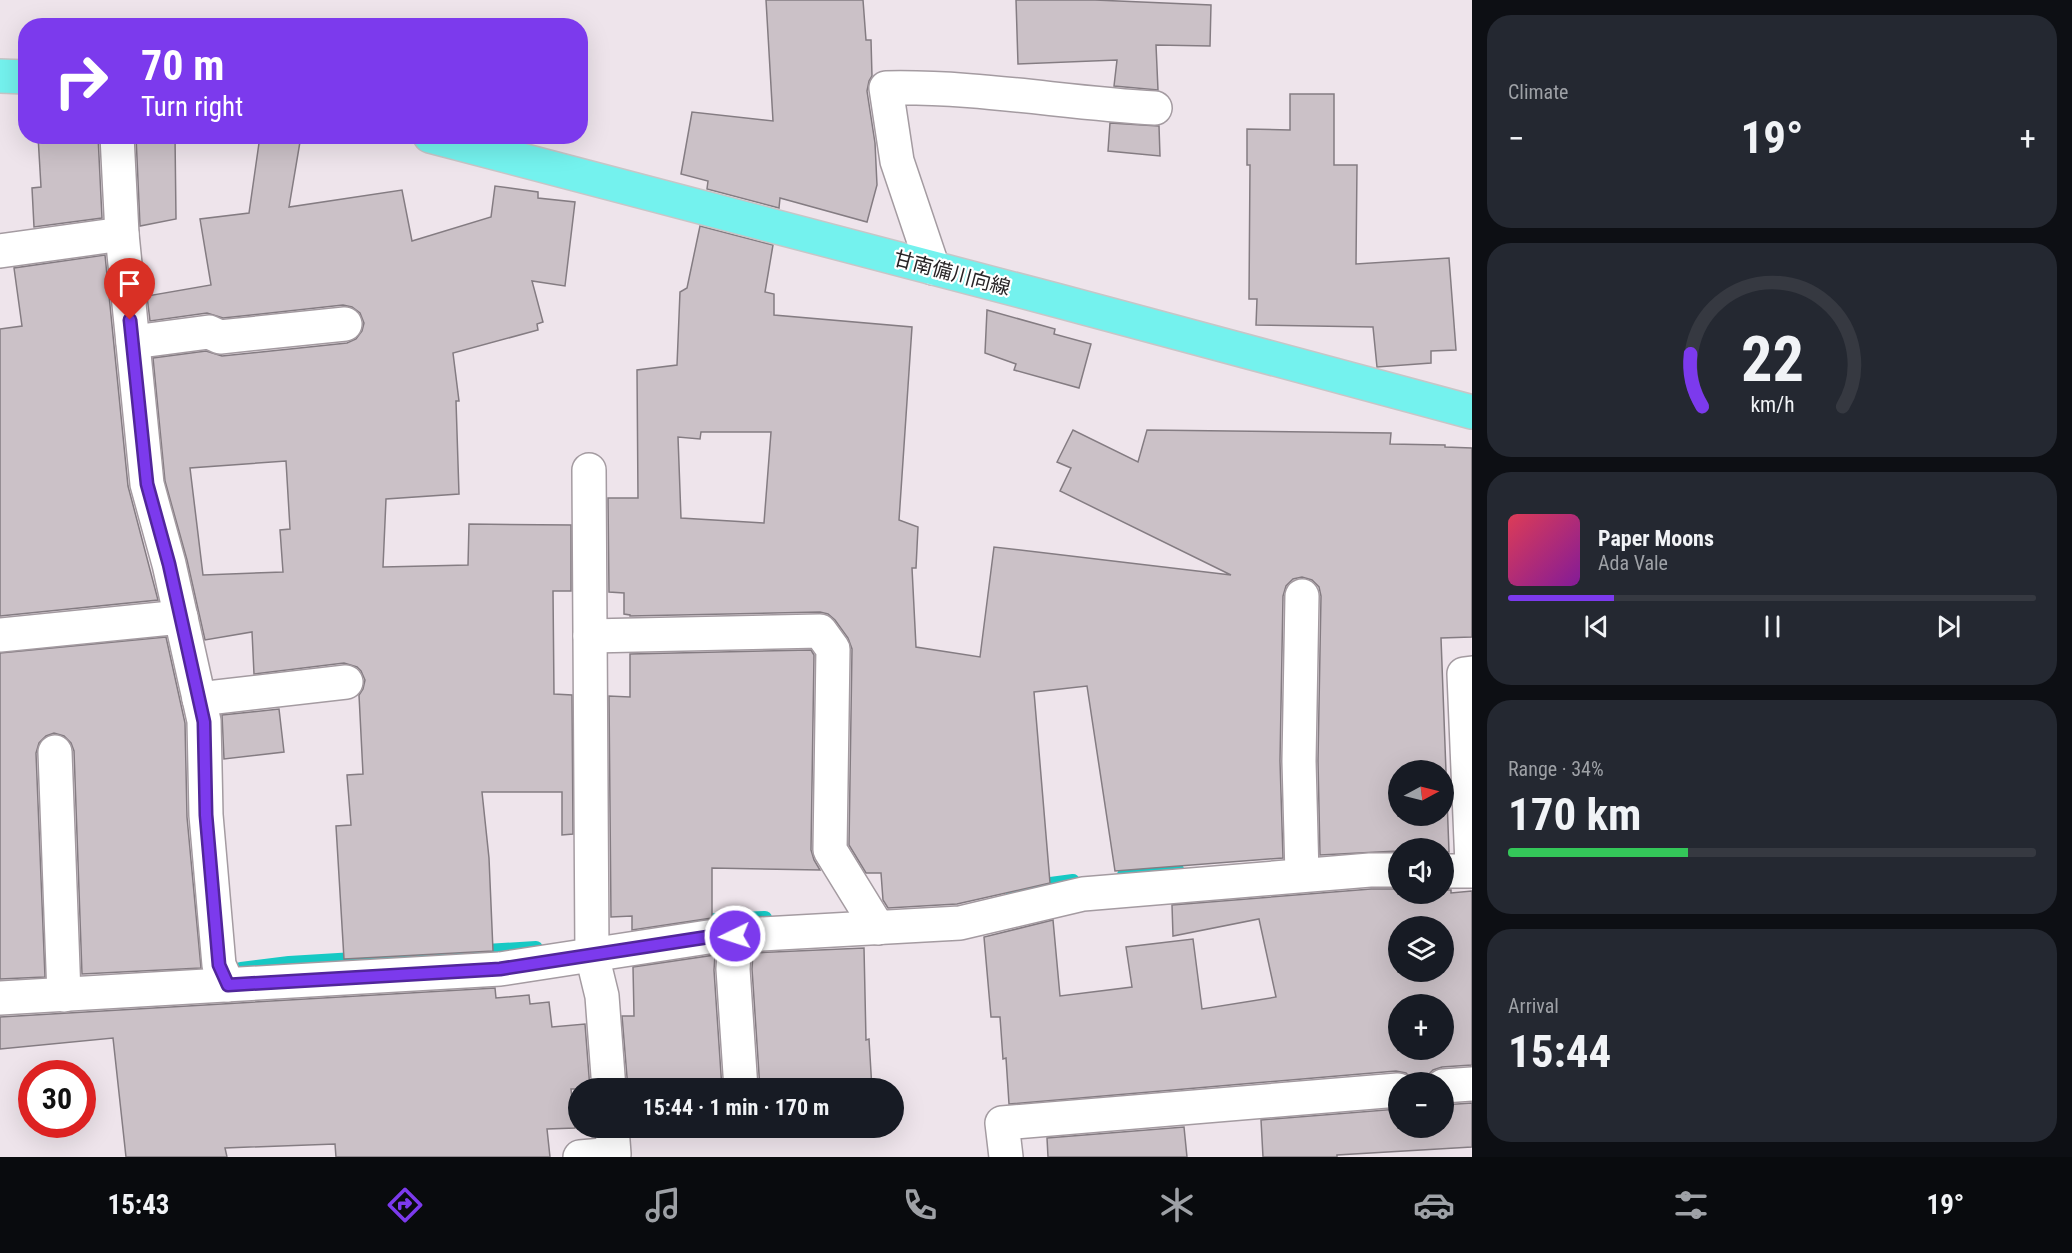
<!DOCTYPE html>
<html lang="en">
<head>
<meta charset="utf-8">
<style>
	:root { --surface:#171b24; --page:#242831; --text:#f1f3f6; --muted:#9ea1a6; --line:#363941; --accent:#7c3aed }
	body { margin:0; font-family:"Roboto Condensed","Noto Sans JP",sans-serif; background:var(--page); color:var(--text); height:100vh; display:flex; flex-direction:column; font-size:22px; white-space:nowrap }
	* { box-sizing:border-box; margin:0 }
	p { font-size:20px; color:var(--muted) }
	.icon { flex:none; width:33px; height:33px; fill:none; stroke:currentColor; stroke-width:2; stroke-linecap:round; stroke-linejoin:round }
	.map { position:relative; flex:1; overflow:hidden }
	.drawer { display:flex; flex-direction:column; gap:15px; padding:15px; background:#0d0f14; width:600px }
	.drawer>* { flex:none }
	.banner { position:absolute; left:18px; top:18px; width:570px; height:126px; border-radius:24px; box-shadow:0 6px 24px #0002; background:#7c3aed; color:#fff; overflow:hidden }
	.needle { width:39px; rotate:83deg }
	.buttons { position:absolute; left:1388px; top:760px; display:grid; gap:12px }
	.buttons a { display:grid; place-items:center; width:66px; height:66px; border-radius:50%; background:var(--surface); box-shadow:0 6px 24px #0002; font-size:30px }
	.speed { position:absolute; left:18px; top:1060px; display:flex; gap:12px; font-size:30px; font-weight:700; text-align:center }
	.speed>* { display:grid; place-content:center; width:78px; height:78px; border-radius:50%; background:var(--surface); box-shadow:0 6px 24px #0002; line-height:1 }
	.speed .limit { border:9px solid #d22; background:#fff; color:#111 }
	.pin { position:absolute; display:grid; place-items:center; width:51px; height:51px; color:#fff; margin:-62px -26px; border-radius:50% 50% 50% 0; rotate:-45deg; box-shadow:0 0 6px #0007 }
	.pin .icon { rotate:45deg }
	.me { position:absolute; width:66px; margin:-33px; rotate:266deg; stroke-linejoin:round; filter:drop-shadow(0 0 4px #0008) }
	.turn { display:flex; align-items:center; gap:21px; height:126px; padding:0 24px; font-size:27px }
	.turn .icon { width:78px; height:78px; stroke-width:2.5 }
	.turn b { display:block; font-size:42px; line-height:51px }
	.big { font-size:45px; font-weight:700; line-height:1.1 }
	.drawer .tile { flex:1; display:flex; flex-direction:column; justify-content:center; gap:9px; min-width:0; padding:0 21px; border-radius:24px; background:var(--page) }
	.drawer .dial { align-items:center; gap:0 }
	.dial svg { height:156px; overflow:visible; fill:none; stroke:var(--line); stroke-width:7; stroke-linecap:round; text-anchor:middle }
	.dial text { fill:var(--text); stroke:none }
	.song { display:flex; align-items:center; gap:18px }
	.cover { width:72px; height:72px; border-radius:9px; background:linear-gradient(135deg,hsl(350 70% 55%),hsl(290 70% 35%)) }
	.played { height:6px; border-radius:3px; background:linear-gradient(90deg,var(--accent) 20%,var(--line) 20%) }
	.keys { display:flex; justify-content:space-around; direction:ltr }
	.heat { display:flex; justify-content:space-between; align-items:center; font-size:33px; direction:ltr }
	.charge { height:9px; border-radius:4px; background:linear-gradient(90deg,#34c759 34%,var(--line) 0) }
	.trip { position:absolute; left:568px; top:1078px; width:336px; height:60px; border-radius:30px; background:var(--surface); box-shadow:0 6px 24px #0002; font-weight:700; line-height:60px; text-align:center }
	.tab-bar { display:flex; height:96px; justify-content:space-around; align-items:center; background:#090b0e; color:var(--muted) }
	.tab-bar .icon { width:42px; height:42px }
	.tab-bar .current { color:var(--accent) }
	.tab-bar b { font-size:27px; color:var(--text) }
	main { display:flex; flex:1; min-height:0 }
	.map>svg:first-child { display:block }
</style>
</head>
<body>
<main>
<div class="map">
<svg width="1472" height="1157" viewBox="0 0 1472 1157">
	<rect width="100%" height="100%" fill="#eee4eb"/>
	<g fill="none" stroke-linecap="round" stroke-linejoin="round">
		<!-- stream -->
		<g stroke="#16c9c4" stroke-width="14">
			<polyline points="1124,875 1177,870"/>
			<polyline points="1013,895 1043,885 1073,881"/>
			<polyline points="694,923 716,920 765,918"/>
			<polyline points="241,969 289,963 536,948"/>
		</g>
	</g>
	<!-- building -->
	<g fill="#cbc1c7" stroke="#847c82" stroke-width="1.5" fill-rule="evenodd">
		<polygon points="766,0 863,0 866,40 871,40 872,76 869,81 867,91 875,143 877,185 867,222 780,198 779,208 707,189 708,181 681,174 692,112 773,121"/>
		<polygon points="1016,0 1095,0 1211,5 1210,46 1156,45 1158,90 1114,86 1117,60 1018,64"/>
		<polygon points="1290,94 1334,94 1334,165 1357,165 1356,264 1449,258 1456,350 1431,351 1431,363 1377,367 1373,327 1256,325 1257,299 1249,299 1250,165 1247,165 1247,129 1290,130"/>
		<polygon points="1110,123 1159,126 1160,156 1108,151"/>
		<polygon points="38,136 98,136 102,218 34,227 32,188 41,187"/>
		<polygon points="136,136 175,136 176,219 140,226"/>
		<path d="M260,136l40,6 -11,65 113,-17 10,51 79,-24 4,-31 43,6v6l37,4 -10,84 -33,-5 11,41 -6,2 1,6 -85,23 6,48h-3l3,93 -73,5 -3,68 85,-2 1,-41 102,1v66h-18l1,103 18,1 1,139 -11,1v-43h-80l7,66 4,93 -149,8 -8,-133 15,-1 -4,-50 16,-1 -4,-79 4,-6 2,-9 -4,-9 -4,-4 -13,-4 -90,11 -2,-42 -47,8 -18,-80 -22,-79 -12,-123 53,-7 16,5 125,-13 9,-4 6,-8 2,-8 -4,-10 -8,-6 -9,-2 -120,13 -16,-5 -57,8 -3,-25 64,-11 -11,-66 49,-6zM286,461l4,68 -10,1 3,42 -80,3 -13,-107z"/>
		<path d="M700,226l73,19 -8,47 9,2v21l138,12 -13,193 19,7 -2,41h-4l4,79 64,10 14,-110 237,28 -171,-84 11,-23 -14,-6 16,-32 65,32 9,-32 244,3 -1,11 55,1v2l27,1v189l-31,1 8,214h-6v-3h-45v2l-78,4 -2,-94 3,-165 -2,-9 -7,-7 -10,-3 -9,2 -7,7 -3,10 -3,165 3,97 -168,13 -28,-185 -53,6 16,191 -93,21 -69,4 -5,-8 -2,-27h-15l-17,-28 3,-196 -4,-11 -13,-18 -7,-6 -8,-2 -190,4v-1l-6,-1v-21l-15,-1 -1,-94h30l-1,-128 40,-5 3,-73 7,-4zM701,432h70l-7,91 -83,-5 -3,-81 22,2zM1398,771h45v45h-45z"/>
		<polygon points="105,255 128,486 158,600 0,616 0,329 22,326 14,268"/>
		<polygon points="987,310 1055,329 1054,334 1091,344 1079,388 1014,370 1016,364 985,353"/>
		<polygon points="166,637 185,723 187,817 201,968 82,974 74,751 71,743 64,736 54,733 46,736 39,743 36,753 45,977 0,979 0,653"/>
		<polygon points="811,650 814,655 811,850 814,860 820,870 712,868 712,918 632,930 632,916 611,917 609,696 630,697 630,654"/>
		<polygon points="279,709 284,752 224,759 222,715"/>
		<path d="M1371,889h27v5h45v-4h8v3l21,-2v174l-30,2 -9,3 -7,7 -1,6h-10l-9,-10 -10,-2 -387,33 -3,-46 -3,1 -3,-42h-9l-7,-80 69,-17 7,76 72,-9 -6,-40 67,-8 9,70 74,-12 -17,-78 -86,17 -1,-31zM1398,927h45v45h-45zM1398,1005h45v45h-45z"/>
		<polygon points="864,948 866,1040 869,1039 872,1089 760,1089 752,969 753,953"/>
		<polygon points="715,955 714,970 722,1089 628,1089 622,1016 634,1016 633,967"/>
		<polygon points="495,988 496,998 529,995 530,1004 549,1002 552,1027 585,1024 590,1089 571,1089 575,1128 547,1129 550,1157 336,1157 335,1144 225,1148 227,1157 126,1157 113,1038 0,1049 0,1017"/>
		<polygon points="1472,1103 1472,1147 1337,1155 1337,1157 1263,1157 1261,1120 1398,1109 1398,1128 1443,1128 1443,1105"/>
		<polygon points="1184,1127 1187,1157 1048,1157 1047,1138"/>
	</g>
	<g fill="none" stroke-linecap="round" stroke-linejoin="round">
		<!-- minor casing -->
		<g stroke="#a49ba1" stroke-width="36">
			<g id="minor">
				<polyline points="117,136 122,234 147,484 169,564 204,721 206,815 219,965 228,985"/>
				<polyline points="0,251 122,234"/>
				<path d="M933,268l-36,-107 -11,-73c90,-2 179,15 269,20"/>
				<polyline points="133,342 209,332 220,337 345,324"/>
				<polyline points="589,470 592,955 602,996 609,1089"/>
				<polyline points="0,635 181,617"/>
				<polyline points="590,636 820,631 833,649 830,850 878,928"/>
				<polyline points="1472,673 1464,674 1472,865"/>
				<polyline points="199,699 346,682"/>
				<polyline points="55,752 64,995"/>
				<polyline points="1443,871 1472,871"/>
				<polyline points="1302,875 1299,761 1302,596"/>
				<polyline points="735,936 733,969 741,1089"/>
				<polyline points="0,998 500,969 708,937 960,923 1083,894 1370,870 1398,870"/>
				<polyline points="1443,1086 1472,1084"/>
				<polyline points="580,1157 614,1154 612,1128"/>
				<polyline points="1006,1157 1002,1123 1398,1090"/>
			</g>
		</g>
		<!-- major casing -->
		<g stroke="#c7c6c7" stroke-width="36">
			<g id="major">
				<polyline points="0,76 26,77"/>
				<polyline points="430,136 1059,301 1472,412"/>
			</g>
		</g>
		<!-- minor -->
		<use href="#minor" stroke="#fff" stroke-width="33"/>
		<!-- major -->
		<use href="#major" stroke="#74f2ee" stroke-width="33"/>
	</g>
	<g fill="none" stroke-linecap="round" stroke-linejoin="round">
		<!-- route casing -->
		<g stroke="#51269a" stroke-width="15">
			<polyline id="route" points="130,320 147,484 169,564 204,722 206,815 219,965 228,985 500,969 708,937 735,936"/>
		</g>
		<!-- route -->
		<use href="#route" stroke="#7c3aed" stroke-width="10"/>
	</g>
	<g text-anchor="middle" stroke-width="4.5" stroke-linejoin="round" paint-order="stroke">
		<!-- street labels -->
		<g font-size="20" fill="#282426" stroke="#fff">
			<text transform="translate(952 273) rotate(15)" y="7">甘南備川向線</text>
		</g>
	</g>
</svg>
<div class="buttons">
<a><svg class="needle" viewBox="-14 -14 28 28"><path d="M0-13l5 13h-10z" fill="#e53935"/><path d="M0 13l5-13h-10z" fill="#9ea1a6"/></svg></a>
<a><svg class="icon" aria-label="sound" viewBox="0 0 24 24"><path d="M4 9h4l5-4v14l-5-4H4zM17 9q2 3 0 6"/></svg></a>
<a><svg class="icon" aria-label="layers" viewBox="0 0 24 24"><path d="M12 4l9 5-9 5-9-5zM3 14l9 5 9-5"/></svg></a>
<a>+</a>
<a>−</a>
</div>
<div class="speed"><div class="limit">30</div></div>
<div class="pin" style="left:130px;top:320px;background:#d93025"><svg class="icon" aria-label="arrive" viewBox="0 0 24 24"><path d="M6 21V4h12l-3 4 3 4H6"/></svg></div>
<svg class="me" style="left:735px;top:936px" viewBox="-20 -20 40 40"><circle r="17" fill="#7c3aed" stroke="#fff" stroke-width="3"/><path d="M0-11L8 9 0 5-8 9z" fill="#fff"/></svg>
<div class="trip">15:44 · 1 min · 170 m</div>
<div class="banner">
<div class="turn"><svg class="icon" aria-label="right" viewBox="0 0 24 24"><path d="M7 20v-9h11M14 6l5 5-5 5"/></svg><div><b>70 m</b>Turn right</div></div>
</div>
</div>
<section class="drawer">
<div class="tile"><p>Climate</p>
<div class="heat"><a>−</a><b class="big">19°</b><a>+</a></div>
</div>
<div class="tile dial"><svg viewBox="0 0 100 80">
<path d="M14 69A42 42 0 1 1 86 69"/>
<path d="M14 69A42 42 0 0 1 8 42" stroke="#7c3aed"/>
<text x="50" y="56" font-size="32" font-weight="700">22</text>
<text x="50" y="72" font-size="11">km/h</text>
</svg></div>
<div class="tile">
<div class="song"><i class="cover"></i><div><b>Paper Moons</b><p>Ada Vale</p></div></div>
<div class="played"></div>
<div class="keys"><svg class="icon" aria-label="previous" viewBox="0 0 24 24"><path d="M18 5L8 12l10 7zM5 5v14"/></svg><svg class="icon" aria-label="pause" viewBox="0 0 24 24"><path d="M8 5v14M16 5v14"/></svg><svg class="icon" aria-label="next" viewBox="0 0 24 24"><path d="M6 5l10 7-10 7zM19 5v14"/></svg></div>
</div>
<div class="tile"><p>Range · 34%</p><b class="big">170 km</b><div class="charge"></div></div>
<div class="tile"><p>Arrival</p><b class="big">15:44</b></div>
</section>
</main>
<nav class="tab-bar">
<b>15:43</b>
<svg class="icon current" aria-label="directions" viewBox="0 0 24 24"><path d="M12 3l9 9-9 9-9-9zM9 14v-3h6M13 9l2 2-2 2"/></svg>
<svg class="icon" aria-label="music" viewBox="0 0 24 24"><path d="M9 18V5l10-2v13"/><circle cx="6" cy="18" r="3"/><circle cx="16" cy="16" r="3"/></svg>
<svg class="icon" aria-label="phone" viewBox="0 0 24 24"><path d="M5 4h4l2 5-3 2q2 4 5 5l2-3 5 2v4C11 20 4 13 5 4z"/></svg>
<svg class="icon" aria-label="climate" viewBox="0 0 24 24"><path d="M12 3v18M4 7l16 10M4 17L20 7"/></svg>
<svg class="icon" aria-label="car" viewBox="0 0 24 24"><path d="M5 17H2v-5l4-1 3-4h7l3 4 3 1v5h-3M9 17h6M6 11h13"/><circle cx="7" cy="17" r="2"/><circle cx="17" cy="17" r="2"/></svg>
<svg class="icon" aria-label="filters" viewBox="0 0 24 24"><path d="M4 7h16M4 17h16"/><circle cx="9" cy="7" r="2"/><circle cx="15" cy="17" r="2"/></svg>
<b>19°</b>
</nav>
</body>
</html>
